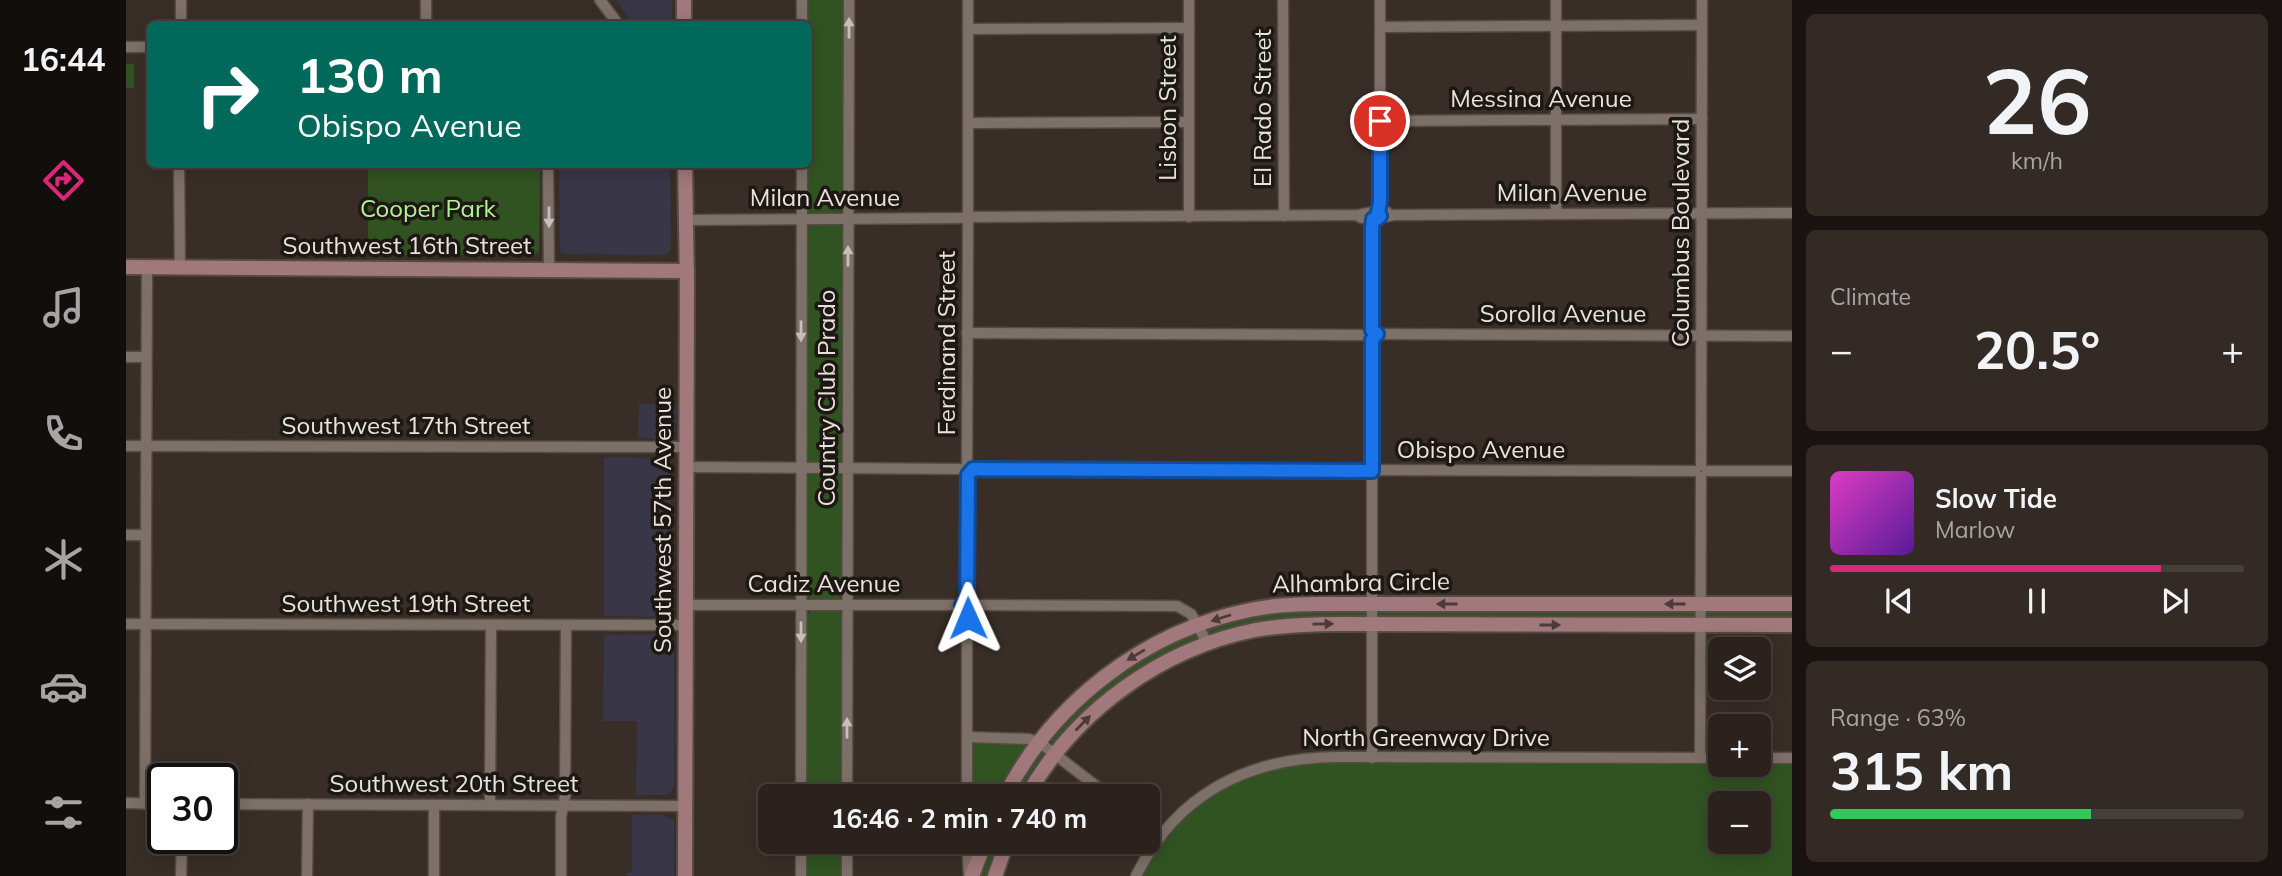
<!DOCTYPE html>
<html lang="en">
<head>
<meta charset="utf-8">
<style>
	:root { --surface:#2b221d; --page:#332a26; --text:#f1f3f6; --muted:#a6a4a4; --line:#473f3b; --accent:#db2777 }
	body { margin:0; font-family:Mulish,sans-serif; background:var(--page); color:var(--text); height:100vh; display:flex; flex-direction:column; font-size:26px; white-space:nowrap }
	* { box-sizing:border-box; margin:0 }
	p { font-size:23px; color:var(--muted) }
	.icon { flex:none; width:38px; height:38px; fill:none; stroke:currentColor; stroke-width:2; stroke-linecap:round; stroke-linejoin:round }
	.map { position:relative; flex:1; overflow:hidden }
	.drawer { display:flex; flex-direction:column; gap:14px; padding:14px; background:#181310; width:490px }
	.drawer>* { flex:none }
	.guide { position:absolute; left:21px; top:21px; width:665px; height:147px; border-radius:10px; box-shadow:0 4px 18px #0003,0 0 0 2px var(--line); background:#00695c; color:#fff; overflow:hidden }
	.tools { position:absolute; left:1582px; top:637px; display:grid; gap:14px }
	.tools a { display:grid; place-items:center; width:63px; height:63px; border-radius:10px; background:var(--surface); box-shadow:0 4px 18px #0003,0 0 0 2px var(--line); font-size:35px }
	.speed { position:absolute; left:21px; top:763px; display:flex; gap:14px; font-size:35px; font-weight:700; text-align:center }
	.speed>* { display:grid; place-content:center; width:91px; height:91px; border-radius:50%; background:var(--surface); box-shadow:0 4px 18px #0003,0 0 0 2px var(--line); line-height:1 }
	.speed .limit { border:4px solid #111; border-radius:10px; background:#fff; color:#111 }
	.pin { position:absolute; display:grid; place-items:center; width:60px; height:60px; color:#fff; margin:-30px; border:4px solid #fff; border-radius:50%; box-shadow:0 2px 7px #0007 }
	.me { position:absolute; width:77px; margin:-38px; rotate:359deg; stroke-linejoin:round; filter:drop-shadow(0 0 5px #0008) }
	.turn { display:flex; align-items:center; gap:24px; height:147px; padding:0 35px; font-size:32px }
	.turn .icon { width:91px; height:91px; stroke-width:2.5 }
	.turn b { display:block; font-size:49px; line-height:60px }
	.big { font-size:52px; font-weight:700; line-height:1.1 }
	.drawer .tile { flex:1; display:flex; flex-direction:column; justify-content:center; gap:10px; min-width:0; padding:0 24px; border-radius:10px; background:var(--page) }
	.drawer .dial { align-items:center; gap:0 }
	.dial b { font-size:91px; line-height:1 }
	.song { display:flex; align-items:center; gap:21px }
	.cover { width:84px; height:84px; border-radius:10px; background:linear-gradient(135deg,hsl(310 70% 55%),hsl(270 70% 35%)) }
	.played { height:7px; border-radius:4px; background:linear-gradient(90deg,var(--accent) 80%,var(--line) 80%) }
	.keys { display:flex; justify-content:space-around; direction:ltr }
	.heat { display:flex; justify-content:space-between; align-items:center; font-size:38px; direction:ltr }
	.charge { height:10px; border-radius:5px; background:linear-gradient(90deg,#34c759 63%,var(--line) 0) }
	.trip { position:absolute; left:632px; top:784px; width:402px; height:70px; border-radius:10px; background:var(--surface); box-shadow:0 4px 18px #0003,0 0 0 2px var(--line); font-weight:700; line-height:70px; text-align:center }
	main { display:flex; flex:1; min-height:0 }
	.dock { display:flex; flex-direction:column; width:126px; justify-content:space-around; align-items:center; background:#110e0c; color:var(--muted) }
	.dock .icon { width:49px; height:49px }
	.dock .active { color:var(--accent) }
	.dock b { font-size:32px; color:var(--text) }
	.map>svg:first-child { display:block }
</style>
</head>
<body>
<main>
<nav class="dock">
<b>16:44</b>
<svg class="icon active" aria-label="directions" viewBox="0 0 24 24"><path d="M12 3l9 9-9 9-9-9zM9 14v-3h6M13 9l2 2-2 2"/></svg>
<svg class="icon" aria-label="music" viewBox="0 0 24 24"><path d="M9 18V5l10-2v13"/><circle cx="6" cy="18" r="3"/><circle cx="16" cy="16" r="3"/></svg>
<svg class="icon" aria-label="phone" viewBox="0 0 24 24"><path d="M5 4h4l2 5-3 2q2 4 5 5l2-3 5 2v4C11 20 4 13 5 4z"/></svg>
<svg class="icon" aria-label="climate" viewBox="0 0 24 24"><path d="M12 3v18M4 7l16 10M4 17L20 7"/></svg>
<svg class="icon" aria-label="car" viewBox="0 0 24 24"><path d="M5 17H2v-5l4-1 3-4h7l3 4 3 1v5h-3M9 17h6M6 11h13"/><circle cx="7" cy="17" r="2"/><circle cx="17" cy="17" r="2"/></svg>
<svg class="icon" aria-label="filters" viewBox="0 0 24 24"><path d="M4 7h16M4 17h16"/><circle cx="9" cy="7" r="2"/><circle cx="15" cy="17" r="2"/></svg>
</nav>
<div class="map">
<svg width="1666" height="876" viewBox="0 0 1666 876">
	<rect width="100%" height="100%" fill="#392e27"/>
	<!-- commercial -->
	<g fill="#393647">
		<polygon points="490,0 546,0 546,24 507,24"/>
		<polygon points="433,165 544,165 545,248 542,253 537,255 440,254 434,252"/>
		<polygon points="513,404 550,404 549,436 545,439 512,438"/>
		<polygon points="478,457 536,458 541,460 544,465 544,608 541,614 536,617 478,616"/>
		<polygon points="541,634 548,639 548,786 544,793 538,795 510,795 511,721 477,721 478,635"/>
		<polygon points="506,815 537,815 548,821 548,876 501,876 501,873 506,873"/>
	</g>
	<!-- green -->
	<g fill="#315322" fill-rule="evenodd">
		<path d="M679,0h39v207c-5,12 -27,11 -37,5l-2,-47 3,-1v-140h-3z"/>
		<rect x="0" y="64" width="8" height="24"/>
		<polygon points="242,165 414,165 413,251 409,255 242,255"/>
		<polygon points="713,222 718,229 718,458 712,465 684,465 680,461 679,231 686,223"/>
		<path d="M685,473h27l6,7v114l-7,7c-14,0 -27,4 -33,-10v-112z"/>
		<polygon points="1581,608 1666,608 1666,621 1581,620"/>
		<polygon points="1143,609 1237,610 1240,614 1238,618 1085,638 1079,632 1080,628"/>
		<polygon points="1570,609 1570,620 1253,618 1253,610"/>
		<polygon points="710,610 716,614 718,619 718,796 678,796 678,619 685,611"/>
		<polygon points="1070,632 1075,642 931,744 924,741 924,733 1001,665"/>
		<polygon points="853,740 901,743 904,747 874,796 845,796 846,745"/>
		<polygon points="915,752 920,756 898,796 882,796"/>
		<path d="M1183,761h411v4h39v-4h33v115h-652l23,-37 40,-40 44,-25zM1594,803h39v39h-39z"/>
		<rect x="678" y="842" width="39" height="34"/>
		<polygon points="861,842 878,842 866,876 850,876"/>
	</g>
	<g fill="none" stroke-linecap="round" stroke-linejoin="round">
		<!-- street casing -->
		<g stroke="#544b44" stroke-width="13">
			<g id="street">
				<polyline points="55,0 55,24"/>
				<polyline points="474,0 492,24"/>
				<polyline points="1157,0 1158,216"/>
				<polyline points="1254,0 1254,203 1252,212 1261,212"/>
				<polyline points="300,24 300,0"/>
				<polyline points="676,24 676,0"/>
				<polyline points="1255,27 1575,25"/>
				<polyline points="842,29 1063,28"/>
				<polyline points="0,47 24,47"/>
				<polyline points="1254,121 1576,119"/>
				<polyline points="842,123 1062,122"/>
				<polyline points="53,164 54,267"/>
				<polyline points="422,164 423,269"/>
				<polyline points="842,213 842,0"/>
				<polyline points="1430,214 1430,0"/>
				<polyline points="1232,216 1236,218 1247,219 1246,330"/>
				<polyline points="846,217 1232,215 1247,212"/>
				<polyline points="1063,217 1063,0"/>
				<polyline points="1253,218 1268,215 1666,213"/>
				<polyline points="560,220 837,218"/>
				<polyline points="841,333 1240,335"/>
				<polyline points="1251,334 1666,336"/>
				<polyline points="0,357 20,357"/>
				<polyline points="0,446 560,447"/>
				<polyline points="841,464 842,222"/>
				<polyline points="1575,466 1576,0"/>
				<polyline points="560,467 836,469"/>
				<polyline points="847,469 1569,471"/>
				<polyline points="1581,471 1666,471"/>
				<polyline points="0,535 20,535"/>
				<polyline points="841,600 842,475"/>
				<polyline points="559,605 836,605"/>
				<polyline points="847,605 1051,606 1065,614 1082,644"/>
				<polyline points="0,624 559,625"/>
				<polyline points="841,737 903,739 913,742 983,796"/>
				<polyline points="1246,758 1246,340"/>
				<polyline points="1574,758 1575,477"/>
				<polyline points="1633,758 1666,758"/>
				<polyline points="675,796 676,164"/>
				<polyline points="721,796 723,0"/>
				<polyline points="841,796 841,611"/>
				<polyline points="0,803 37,804"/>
				<polyline points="19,804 21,267"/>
				<polyline points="96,804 559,806"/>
				<polyline points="364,805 365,625"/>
				<polyline points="1022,826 1035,836"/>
				<polyline points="841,842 843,876"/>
				<polyline points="55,876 56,838"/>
				<polyline points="181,876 182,804"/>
				<polyline points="308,876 308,805"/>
				<polyline points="435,876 435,817 439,796 440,626"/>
				<polyline points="675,876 675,842"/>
				<polyline points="721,876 721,842"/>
				<path d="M1010,876c40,-82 112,-118 200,-119l384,1"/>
			</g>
		</g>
		<!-- secondary casing -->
		<g stroke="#544b44" stroke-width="18">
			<g id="secondary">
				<polyline points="558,0 558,24"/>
				<polyline points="559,164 561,283 559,876"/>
				<polyline points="0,267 561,271"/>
				<path d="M879,796c48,-94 140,-165 245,-186 23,-5 46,-6 70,-6h472"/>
				<path d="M901,796c47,-84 133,-147 228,-166 28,-5 57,-6 86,-6l451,1"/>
				<polyline points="846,876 859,842"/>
				<polyline points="869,876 881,842"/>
			</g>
		</g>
		<!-- street -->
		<use href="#street" stroke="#7d7068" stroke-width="10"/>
		<!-- secondary -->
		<use href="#secondary" stroke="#a1787c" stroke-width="14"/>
	</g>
	<!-- one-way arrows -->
	<defs><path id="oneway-solid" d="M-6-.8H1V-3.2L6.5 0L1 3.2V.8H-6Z" transform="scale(1.75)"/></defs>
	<g fill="#c8bfb9">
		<use href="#oneway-solid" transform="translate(723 28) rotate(-90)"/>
		<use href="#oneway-solid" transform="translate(423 217) rotate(90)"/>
		<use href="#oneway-solid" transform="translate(722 256) rotate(-90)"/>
		<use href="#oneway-solid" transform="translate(675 331) rotate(90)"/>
		<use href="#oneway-solid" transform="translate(675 632) rotate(90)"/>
		<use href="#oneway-solid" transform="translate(721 728) rotate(-90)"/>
	</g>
	<g fill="#4b3a38">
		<use href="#oneway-solid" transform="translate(1321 604) rotate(-180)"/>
		<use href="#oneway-solid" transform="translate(1549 604) rotate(-180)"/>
		<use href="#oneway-solid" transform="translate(1095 618) rotate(162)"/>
		<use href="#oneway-solid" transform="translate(1197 624) rotate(-1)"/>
		<use href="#oneway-solid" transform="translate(1424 625)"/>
		<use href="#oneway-solid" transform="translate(1010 655) rotate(149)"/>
		<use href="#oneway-solid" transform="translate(957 723) rotate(-45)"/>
	</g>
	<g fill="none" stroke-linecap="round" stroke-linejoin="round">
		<!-- route casing -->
		<g stroke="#114b97" stroke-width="18">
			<polyline id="route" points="842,618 842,611 837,608 836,605 841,600 842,475 847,469 1246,471 1246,340 1251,334 1246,330 1246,228 1247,219 1251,219 1254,216 1252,212 1254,203 1254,121"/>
		</g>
		<!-- route -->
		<use href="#route" stroke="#1a73e8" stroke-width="12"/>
	</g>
	<g text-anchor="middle" stroke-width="7" stroke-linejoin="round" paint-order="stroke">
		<!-- street labels -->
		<g font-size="24" fill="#e8e1dc" stroke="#1d1814">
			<text x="1415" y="107">Messina Avenue</text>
			<text transform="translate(1042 108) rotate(-90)" y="8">Lisbon Street</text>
			<text transform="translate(1137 108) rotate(-90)" y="8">El Rado Street</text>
			<text x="1446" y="201">Milan Avenue</text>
			<text x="699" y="206">Milan Avenue</text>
			<text transform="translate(1555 233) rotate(-90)" y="8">Columbus Boulevard</text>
			<text x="281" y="254">Southwest 16th Street</text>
			<text x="1437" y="322">Sorolla Avenue</text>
			<text transform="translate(821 343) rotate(-90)" y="8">Ferdinand Street</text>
			<text transform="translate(701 398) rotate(-90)" y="8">Country Club Prado</text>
			<text x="280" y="434">Southwest 17th Street</text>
			<text x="1355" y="458">Obispo Avenue</text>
			<text transform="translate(537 520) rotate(-90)" y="8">Southwest 57th Avenue</text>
			<text transform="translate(1235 583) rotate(-1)" y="8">Alhambra Circle</text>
			<text x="698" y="592">Cadiz Avenue</text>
			<text x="280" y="612">Southwest 19th Street</text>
			<text x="1300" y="746">North Greenway Drive</text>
			<text x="328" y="792">Southwest 20th Street</text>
		</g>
		<!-- park labels -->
		<g font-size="24" fill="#b1f295" stroke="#1d1814">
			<text x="302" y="217">Cooper Park</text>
		</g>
	</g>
</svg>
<div class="tools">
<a><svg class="icon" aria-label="layers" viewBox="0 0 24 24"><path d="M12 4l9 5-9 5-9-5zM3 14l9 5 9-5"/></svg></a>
<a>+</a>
<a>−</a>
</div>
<div class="speed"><div class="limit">30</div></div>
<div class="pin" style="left:1254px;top:121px;background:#d93025"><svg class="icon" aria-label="arrive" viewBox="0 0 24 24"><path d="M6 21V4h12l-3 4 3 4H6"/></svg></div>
<svg class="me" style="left:842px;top:618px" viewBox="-20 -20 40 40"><path d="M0-17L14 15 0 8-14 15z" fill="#1a73e8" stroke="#fff" stroke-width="4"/></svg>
<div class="trip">16:46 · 2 min · 740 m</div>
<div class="guide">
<div class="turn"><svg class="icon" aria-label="right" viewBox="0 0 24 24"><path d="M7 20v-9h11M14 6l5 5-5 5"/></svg><div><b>130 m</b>Obispo Avenue</div></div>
</div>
</div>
<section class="drawer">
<div class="tile dial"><b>26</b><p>km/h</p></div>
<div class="tile"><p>Climate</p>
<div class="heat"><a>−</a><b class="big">20.5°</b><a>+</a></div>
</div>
<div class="tile">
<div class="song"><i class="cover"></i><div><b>Slow Tide</b><p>Marlow</p></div></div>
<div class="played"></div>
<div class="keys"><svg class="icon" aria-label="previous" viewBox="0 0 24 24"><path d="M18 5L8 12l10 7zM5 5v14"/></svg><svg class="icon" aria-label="pause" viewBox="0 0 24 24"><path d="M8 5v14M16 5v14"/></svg><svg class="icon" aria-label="next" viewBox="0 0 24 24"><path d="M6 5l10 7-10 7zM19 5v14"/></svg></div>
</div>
<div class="tile"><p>Range · 63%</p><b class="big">315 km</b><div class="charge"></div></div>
</section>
</main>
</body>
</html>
